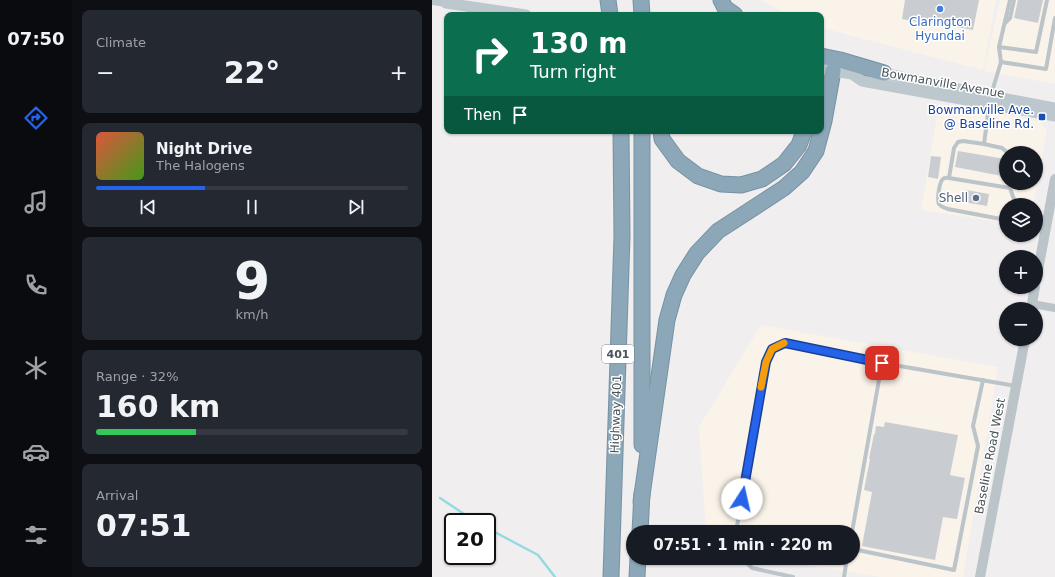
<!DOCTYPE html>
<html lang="en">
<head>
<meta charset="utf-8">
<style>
	:root { --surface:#171b24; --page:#242831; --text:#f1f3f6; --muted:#9ea1a6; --line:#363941; --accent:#2563eb }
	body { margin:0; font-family:"DejaVu Sans",sans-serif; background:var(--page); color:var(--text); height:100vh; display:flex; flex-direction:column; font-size:15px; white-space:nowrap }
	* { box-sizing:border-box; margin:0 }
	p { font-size:13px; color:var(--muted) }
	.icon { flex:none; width:22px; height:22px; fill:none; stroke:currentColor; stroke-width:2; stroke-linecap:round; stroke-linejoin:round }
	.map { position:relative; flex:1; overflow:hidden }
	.details { display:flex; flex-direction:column; gap:10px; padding:10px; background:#0d0f14; width:360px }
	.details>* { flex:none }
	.top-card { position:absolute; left:12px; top:12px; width:380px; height:122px; border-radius:8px; box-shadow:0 1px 3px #0004; background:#0b6e4f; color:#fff; overflow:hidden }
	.controls { position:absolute; left:567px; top:146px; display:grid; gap:8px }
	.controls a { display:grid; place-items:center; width:44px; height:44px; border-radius:50%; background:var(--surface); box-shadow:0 1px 3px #0004; font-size:20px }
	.speed { position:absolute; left:12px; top:513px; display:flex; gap:8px; font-size:20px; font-weight:700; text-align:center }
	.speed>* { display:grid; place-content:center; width:52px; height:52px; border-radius:50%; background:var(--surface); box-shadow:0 1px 3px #0004; line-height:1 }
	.speed .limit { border:2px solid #111; border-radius:6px; background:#fff; color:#111 }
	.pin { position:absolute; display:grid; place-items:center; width:34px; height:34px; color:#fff; margin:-17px; border-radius:8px; box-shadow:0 2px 6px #0006 }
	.me { position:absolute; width:44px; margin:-22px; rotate:10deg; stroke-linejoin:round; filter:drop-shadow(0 0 3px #0008) }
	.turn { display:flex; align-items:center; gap:14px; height:84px; padding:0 20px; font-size:18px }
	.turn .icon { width:52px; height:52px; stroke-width:2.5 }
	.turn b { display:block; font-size:28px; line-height:34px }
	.then { display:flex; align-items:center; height:38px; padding:0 20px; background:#0003; gap:8px; font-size:15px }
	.big { font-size:30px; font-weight:600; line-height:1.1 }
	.details .tile { flex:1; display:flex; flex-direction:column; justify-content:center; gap:6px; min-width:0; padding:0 14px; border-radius:8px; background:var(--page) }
	.details .dial { align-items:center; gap:0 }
	.dial b { font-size:52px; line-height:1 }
	.song { display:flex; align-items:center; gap:12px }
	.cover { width:48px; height:48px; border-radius:6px; background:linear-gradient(135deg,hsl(10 70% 55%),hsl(100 70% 35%)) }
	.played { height:4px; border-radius:2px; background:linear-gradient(90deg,var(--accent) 35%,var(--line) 35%) }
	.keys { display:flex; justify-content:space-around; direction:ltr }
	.heat { display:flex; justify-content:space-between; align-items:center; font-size:22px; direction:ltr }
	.charge { height:6px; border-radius:3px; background:linear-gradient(90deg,#34c759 32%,var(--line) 0) }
	.trip { position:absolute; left:194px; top:525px; width:234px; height:40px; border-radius:20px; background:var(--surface); box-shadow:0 1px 3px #0004; font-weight:600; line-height:40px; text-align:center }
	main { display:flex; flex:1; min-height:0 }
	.dock { display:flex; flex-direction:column; width:72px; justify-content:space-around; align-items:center; background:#090b0e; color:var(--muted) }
	.dock .icon { width:28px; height:28px }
	.dock .active { color:var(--accent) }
	.dock b { font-size:18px; color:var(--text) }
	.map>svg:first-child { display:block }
</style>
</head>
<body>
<main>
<nav class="dock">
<b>07:50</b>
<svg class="icon active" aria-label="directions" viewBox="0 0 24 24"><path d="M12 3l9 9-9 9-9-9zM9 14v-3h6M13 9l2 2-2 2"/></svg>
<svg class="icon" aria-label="music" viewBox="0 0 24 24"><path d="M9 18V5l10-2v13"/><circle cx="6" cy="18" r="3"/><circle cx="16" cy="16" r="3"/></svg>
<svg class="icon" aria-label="phone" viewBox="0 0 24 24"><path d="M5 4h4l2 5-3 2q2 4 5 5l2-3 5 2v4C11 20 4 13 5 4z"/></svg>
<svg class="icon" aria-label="climate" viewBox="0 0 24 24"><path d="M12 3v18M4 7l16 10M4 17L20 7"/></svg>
<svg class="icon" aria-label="car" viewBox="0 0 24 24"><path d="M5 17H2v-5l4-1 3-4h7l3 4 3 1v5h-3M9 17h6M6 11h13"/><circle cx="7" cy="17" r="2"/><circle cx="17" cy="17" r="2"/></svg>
<svg class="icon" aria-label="filters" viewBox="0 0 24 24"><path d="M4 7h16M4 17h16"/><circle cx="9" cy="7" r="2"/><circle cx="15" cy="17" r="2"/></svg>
</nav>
<section class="details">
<div class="tile"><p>Climate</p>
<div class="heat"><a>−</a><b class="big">22°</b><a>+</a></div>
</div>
<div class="tile">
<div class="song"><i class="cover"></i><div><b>Night Drive</b><p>The Halogens</p></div></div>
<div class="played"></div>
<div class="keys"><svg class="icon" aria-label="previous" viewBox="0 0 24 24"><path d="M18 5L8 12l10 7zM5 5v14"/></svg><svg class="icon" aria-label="pause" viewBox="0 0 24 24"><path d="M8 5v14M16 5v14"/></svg><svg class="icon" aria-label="next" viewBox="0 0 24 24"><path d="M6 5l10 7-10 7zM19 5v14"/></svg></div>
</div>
<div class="tile dial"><b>9</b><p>km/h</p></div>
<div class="tile"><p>Range · 32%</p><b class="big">160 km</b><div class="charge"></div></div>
<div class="tile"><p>Arrival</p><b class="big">07:51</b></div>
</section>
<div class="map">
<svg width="623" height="577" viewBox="0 0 623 577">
	<rect width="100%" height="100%" fill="#f1eeef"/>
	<!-- commercial -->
	<g fill="#faf3e9" fill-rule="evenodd">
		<polygon points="329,0 564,0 551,70 416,35 389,27 389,15 356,15"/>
		<polygon points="568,0 623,0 623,84 552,71"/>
		<path d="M507,104l102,18 6,9 -14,74h-27v18l-85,-13zM574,153h30v30h-30z"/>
		<polygon points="329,325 566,367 531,577 449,577 332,558 421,558 421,532 274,532 267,427"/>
	</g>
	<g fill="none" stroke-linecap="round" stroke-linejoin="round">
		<!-- stream -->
		<g stroke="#94dbe1" stroke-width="2.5">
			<polyline points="8,498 44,522"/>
			<polyline points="55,528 106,555 123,577"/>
		</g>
	</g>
	<!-- building -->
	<g fill="#c9ccd0">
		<polygon points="473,0 547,0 541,30 495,22 495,24 470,19"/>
		<polygon points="586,0 611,0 606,23 582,18"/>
		<polygon points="526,151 573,159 570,176 523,167"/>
		<polygon points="499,156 509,157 506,179 496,177"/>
		<polygon points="534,190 557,194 555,206 532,202"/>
		<polygon points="453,422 526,435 518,475 533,478 525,519 511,517 503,560 430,546 440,492 432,490 438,459 437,459 442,434 443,434 444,426 452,427"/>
	</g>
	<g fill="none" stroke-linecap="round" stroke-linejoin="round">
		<!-- motorway casing -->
		<g stroke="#7792a3" stroke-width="17">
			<g id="motorway">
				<polyline points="176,0 178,15"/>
				<polyline points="209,0 210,15"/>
				<polyline points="289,0 293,8 303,15"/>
				<polyline points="389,56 408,60 452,73"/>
				<polyline points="210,131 210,445"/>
				<polyline points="229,131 230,139 246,161 266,176 289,184 309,185 330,179 352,164 367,145 372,131"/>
				<polyline points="209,502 235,320 242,295 251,275 265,253 286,231 352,188 370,172 384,151 392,121 401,71"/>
				<polyline points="208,532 210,493"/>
				<polyline points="179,577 190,236 189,131"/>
				<polyline points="205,577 206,558"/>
			</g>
		</g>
		<!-- service -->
		<g stroke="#bbc4c9" stroke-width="4">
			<polyline points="573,23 578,18 582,0"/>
			<polyline points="567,47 604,52 615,0"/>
			<polyline points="569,62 614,69 623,18"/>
			<polyline points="559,95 569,62 567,47 578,0"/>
			<polyline points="557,106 552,144 531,141 526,142 522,148 517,178 578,188 584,205"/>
			<polyline points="552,144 570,148 576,153"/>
			<path d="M517,178c-2,0 -4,-1 -6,1 -4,3 -6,21 -4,25 2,3 6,4 9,5l58,11"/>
			<polyline points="604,219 615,220"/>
			<polyline points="304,532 333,362 340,349 353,343 450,363"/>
			<polyline points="420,532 450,363 584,386"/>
			<polyline points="421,549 522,570 546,446 541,426 551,380"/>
			<polyline points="310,558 320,568 361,577"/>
			<polyline points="412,577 415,558"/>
		</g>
		<!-- minor -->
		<g stroke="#bbc4c9" stroke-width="8">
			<polyline points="0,1 14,3"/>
			<polyline points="600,304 623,308"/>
		</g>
		<!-- tertiary -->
		<g stroke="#bbc4c9" stroke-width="10">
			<polyline points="604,281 623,179"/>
			<polyline points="599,309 603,287"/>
			<polyline points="548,577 593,339"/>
		</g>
		<!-- secondary -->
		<g stroke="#bcc7ce" stroke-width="11">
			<polyline points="14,3 94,15"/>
			<polyline points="389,69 420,74 430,81 623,116"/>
			<polyline points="446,72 559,96 623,108"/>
		</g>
		<!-- motorway -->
		<use href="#motorway" stroke="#8ca7b7" stroke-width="15"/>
	</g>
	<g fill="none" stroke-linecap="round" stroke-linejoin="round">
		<!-- route casing -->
		<g stroke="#184099" stroke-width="10">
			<polyline id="route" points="310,499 334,362 340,349 353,343 450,363"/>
		</g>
		<!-- route -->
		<use href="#route" stroke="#2563eb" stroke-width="7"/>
		<!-- slow -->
		<polyline stroke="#f59e0b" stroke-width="7" points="329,387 334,362 340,349 352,343"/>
	</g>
	<!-- markers -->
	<circle fill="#3f7fe0" stroke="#fff" stroke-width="1.5" cx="508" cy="9" r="4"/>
	<rect fill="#1a4fb4" stroke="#fff" stroke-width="1.5" x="606" y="113" width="8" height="8" rx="2"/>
	<circle fill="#5c6f8a" stroke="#fff" stroke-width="1.5" cx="544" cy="198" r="4"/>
	<g text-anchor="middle" stroke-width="3" stroke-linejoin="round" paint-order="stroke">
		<!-- shield labels -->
		<rect fill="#fff" stroke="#80878b" stroke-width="1" x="170" y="345" width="32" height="18" rx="3"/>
		<g font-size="11" font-weight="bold" fill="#495459">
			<text x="186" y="358">401</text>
		</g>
		<!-- shop labels -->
		<g font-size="12" fill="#366cbe" stroke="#fff">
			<text x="508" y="26">Clarington<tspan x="508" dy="14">Hyundai</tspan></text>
		</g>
		<!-- street labels -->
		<g font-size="12" fill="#495459" stroke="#fff">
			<text transform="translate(511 83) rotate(10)" y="4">Bowmanville Avenue</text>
			<text transform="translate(184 414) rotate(-88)" y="4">Highway 401</text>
			<text transform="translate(558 456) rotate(-79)" y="4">Baseline Road West</text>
		</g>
		<!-- transit labels -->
		<g font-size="12" fill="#164399" stroke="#fff" text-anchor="end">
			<text x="602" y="114">Bowmanville Ave.<tspan x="602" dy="14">@ Baseline Rd.</tspan></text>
		</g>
		<!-- service labels -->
		<g font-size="12" fill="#4e5e75" stroke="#fff" text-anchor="end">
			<text x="536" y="202">Shell</text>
		</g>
	</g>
</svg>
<div class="controls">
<a><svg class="icon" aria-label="search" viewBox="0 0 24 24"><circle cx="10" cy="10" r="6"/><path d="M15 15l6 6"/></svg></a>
<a><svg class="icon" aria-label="layers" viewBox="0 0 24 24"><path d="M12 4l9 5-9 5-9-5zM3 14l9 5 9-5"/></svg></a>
<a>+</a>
<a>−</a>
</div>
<div class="speed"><div class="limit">20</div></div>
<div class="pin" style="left:450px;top:363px;background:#d93025"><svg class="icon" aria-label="arrive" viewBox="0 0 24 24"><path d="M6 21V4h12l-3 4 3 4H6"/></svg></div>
<svg class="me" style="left:310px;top:499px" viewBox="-20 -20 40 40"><circle r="19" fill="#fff"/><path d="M0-13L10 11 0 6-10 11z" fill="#2563eb"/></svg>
<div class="trip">07:51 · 1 min · 220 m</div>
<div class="top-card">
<div class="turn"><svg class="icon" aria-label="right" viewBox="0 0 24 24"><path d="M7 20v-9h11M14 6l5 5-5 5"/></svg><div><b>130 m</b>Turn right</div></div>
<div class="then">Then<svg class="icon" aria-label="arrive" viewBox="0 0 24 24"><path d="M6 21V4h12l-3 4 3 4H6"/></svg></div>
</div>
</div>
</main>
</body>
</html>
